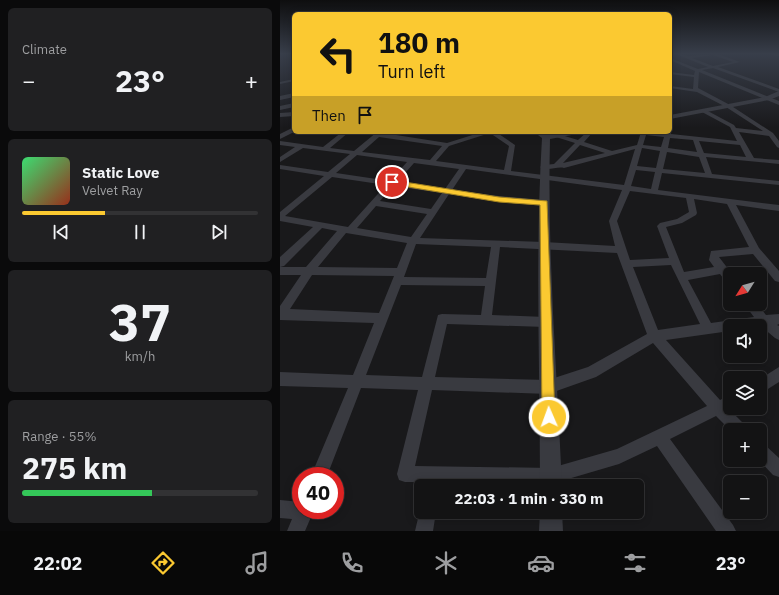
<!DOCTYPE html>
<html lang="en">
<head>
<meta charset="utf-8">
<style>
	:root { --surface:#131314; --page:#202022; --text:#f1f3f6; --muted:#9d9ea0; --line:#323234; --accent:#fbc931 }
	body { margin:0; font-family:"IBM Plex Sans",sans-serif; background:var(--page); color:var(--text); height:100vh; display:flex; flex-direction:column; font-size:15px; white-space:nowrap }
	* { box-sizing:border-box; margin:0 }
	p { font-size:13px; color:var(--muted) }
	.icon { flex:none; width:22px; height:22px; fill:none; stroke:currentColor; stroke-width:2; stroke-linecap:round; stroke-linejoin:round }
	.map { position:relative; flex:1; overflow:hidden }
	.drawer { display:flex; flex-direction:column; gap:8px; padding:8px; background:#0a0a0b; width:280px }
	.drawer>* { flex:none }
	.top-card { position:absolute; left:12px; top:12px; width:380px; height:122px; border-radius:6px; box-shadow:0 2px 10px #0003,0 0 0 1px var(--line); background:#fbc931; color:#111; overflow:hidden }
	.needle { width:26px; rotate:233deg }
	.controls { position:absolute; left:443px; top:267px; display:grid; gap:8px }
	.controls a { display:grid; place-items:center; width:44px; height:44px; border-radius:6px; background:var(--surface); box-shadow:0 2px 10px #0003,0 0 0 1px var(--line); font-size:20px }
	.speed { position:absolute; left:12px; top:467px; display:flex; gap:8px; font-size:20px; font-weight:700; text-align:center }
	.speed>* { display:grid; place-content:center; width:52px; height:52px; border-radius:50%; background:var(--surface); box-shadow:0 2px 10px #0003,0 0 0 1px var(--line); line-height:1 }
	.speed .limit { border:6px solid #d22; background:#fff; color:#111 }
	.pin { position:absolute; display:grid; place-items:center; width:34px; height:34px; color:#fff; margin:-17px; border:2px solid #fff; border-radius:50%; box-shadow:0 1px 4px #0007 }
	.me { position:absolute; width:44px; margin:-22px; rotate:358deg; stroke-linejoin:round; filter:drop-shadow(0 0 3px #0008) }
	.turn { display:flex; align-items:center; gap:14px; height:84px; padding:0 20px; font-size:18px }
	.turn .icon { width:52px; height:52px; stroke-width:2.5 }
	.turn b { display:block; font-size:28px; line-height:34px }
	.then { display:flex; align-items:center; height:38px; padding:0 20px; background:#0003; gap:8px; font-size:15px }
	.big { font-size:30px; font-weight:800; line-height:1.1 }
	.drawer .tile { flex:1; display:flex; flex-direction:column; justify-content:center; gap:6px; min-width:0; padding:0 14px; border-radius:6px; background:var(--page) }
	.drawer .dial { align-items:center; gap:0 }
	.dial b { font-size:52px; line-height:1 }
	.song { display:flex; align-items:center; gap:12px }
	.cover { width:48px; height:48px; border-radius:6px; background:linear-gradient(135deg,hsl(140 70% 55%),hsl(10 70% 35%)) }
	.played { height:4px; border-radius:2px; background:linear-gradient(90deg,var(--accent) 35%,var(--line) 35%) }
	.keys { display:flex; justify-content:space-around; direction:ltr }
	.heat { display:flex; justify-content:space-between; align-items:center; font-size:22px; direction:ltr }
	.charge { height:6px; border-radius:3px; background:linear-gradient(90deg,#34c759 55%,var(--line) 0) }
	.trip { position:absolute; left:134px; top:479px; width:230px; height:40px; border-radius:6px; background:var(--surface); box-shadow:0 2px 10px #0003,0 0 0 1px var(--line); font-weight:800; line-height:40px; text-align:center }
	.menu { display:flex; height:64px; justify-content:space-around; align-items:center; background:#080808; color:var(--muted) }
	.menu .icon { width:28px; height:28px }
	.menu .active { color:var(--accent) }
	.menu b { font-size:18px; color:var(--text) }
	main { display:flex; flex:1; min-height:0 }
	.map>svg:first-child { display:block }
</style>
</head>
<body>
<main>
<section class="drawer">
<div class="tile"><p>Climate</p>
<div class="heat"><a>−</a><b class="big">23°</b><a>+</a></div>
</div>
<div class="tile">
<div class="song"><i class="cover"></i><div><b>Static Love</b><p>Velvet Ray</p></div></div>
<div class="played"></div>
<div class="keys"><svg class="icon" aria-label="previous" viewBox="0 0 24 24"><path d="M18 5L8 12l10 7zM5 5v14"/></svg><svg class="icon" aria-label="pause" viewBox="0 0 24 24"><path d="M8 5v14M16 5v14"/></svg><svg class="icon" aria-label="next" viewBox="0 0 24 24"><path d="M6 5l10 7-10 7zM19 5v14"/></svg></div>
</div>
<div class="tile dial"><b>37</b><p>km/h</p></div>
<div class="tile"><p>Range · 55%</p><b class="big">275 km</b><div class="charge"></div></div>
</section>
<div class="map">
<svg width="499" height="531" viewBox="0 0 499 531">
	<rect width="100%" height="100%" fill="#19191b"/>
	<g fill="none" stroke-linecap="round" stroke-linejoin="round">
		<!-- minor -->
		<g fill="#393a40" fill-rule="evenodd">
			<path d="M396,54h5l7,2 30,-2 22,8 -22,5 61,22v3l-66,-24 -11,2 77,31v4l-80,-33 -1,16 32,17 43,28 6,8v7l-2,-1 -8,-11 -30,-4 15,26 25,2v4l-73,-7 6,17 67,7v4l-117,-12 -4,17 121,15v6l-43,-6 23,43 20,23v11l-4,-1 -22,-27 -34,3 13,17h-2v9l-4,-1 -6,-8 -32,6 23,43 43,-6 -10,-13h13l9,11 13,-1v10l-2,1 2,1v14l-4,-2 -13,-11 -32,-1v5l-64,9 54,60 10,-5v13h3l-3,2 15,15 2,5h-17l-14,-14 -46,23 63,86 3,6h-20l-59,-85 -38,18 -68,20 -111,-1 -1,3h-16l1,-4h-19l-6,-2 -2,-6 21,-84 -57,-2 -34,88h-16l37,-88 -68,-2v-14l73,3 21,-52 -94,-3v-14l21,-31h-21v-8h26l31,-36 -15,-3 -38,38 -4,1v-10l33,-30 -33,-6v-9l44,-36 -44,-7v-4l48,7 22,-18 -47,-6 -23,14v-5l15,-10 -15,-2v-4l43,6 19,-15h7l-19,16 24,3 23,-19 70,11 35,-11h14l19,13 -4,26 113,14 11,-36 -71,19c-7,-2 -17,4 -24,-1l4,-2 10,-1 21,-21 -19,-6 -1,-1 3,-2 20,6 9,-8h6l-9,10 28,9 25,-6 4,-13 24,1 5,-1v-1l1,3 66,7 -7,-14 -28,-15v-2l2,-1 30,16 2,3 27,3 -37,-24 -29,-15 -27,-4v-2l23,3 1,-12 -24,-3v-2l24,3 1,-4 -25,-11v-2l28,11 10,-2zM433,55l20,7 -20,4 -21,-8zM210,133l19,13 -5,24 -68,-9 13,-15zM366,135l18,2 -3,10 -18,-2zM99,137l63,9 -12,14 -68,-8zM390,138l23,2 4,12 -29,-4zM419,141l41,4 6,12 -42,-4zM300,145l25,8 -42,10zM362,148l18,3 -4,17 -19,-2zM387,152l32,5 6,16 -42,-4zM77,155l50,7 -17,19 -54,-8zM134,163l45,6 -14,20 -48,-7zM186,169l156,21 -13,31 6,25 -71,-4 -124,-4 29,-44 50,8 45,4 4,-3 -4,-3 -45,-4 -47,-6zM356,170l19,2 -4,17 -20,-3zM52,177l54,8 -38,42 -63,-11zM113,186l49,7 -11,16 -51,-8zM350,191l56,7 3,14 -12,7 -17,4 -3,3 12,32 -39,2 -13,-39zM414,199l33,5 22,43 -38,4 -2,9 5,7 -30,5 -18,-45 16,-4 14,-8 1,-2zM96,206l51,8 -16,23 -54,-9zM66,233l61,10 -10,25 -79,-1zM136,244l75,3 -5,31 -82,-1zM220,247l117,6 30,81 -59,33 -40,13 -113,-3 12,-53 99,3 4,-1 2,-4 -2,-4 -4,-1 -54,-2zM391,265l29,59 -42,6 -25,-63zM32,275l82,1 -15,37 -89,-4zM121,285l84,1 -4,29 -39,-1 -4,1 -16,62 -56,-2zM373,343l54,63 -90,43 -66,19 -136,-2 17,-76 116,4 48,-17z"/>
			<polygon points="491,54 499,54 499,56 492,55"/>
			<polygon points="14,79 14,81 0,84 0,82"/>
			<polygon points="14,93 14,97 0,100 0,96"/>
			<polygon points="14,103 14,107 0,110 0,106"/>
			<polygon points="14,112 14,116 0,117 0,113"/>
			<polygon points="390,122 393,125 390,127"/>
			<polygon points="14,127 14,132 0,139 0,134"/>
			<polygon points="499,367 499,382 480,394 480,379"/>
			<polygon points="480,442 485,445 499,458 499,477 493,475 479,460"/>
			<polygon points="0,500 21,502 21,510 34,510 25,531 7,531 12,519 0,518"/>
			<polygon points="141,506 141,512 156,512 153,531 135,531"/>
		</g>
		<!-- tertiary -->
		<g fill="#393a40" fill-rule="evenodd">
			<polygon points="499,91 499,96 489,100 390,119 390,115 485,97"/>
			<path d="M254,132h10l3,2 15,-2h19l-4,2 -27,5c-3,116 7,231 12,347h-22c0,-116 -5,-232 2,-348z"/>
			<polygon points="260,512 282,512 283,531 259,531"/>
		</g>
	</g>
	<!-- sky -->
	<linearGradient id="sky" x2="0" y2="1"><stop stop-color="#0e0e0f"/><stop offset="0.42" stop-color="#383e4a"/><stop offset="1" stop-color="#383e4a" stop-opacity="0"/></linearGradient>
	<rect width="499" height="128" fill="url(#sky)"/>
	<!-- route -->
	<polygon fill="#fbc931" stroke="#a38320" points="112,180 219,197 267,201 275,417 274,421 269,423 264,421 262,417 260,205 219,202 110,184 110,181"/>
</svg>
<div class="controls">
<a><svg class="needle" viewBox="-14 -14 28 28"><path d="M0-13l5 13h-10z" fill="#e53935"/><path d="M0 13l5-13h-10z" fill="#9d9ea0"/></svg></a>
<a><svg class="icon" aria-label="sound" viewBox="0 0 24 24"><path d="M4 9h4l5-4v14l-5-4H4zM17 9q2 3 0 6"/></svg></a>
<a><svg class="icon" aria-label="layers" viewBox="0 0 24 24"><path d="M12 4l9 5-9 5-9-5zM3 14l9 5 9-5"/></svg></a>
<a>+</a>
<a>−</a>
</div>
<div class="speed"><div class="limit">40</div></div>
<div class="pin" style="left:112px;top:182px;background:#d93025"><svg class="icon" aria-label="arrive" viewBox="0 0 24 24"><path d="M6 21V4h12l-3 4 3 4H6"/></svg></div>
<svg class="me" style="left:269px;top:417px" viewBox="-20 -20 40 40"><circle r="17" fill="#fbc931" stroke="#fff" stroke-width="3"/><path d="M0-11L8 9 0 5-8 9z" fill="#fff"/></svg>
<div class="trip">22:03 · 1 min · 330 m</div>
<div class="top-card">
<div class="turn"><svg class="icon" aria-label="left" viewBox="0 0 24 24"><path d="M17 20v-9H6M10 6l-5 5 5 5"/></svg><div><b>180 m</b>Turn left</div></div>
<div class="then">Then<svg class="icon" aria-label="arrive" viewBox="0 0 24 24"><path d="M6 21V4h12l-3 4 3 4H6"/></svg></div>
</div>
</div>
</main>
<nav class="menu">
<b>22:02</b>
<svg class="icon active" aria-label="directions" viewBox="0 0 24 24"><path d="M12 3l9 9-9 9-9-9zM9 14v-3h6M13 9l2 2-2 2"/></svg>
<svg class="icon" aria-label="music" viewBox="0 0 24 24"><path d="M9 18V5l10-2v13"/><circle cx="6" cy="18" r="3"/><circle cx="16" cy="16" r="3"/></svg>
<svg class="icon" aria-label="phone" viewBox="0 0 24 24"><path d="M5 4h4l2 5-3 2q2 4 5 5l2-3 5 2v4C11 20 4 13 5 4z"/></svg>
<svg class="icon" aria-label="climate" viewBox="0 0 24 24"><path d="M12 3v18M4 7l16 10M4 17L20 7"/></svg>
<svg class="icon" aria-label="car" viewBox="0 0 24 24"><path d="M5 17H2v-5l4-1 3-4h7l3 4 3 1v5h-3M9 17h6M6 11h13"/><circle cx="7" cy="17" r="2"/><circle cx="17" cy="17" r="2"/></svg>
<svg class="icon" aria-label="filters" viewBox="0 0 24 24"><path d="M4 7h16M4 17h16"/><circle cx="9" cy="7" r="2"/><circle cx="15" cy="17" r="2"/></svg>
<b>23°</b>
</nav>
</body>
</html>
